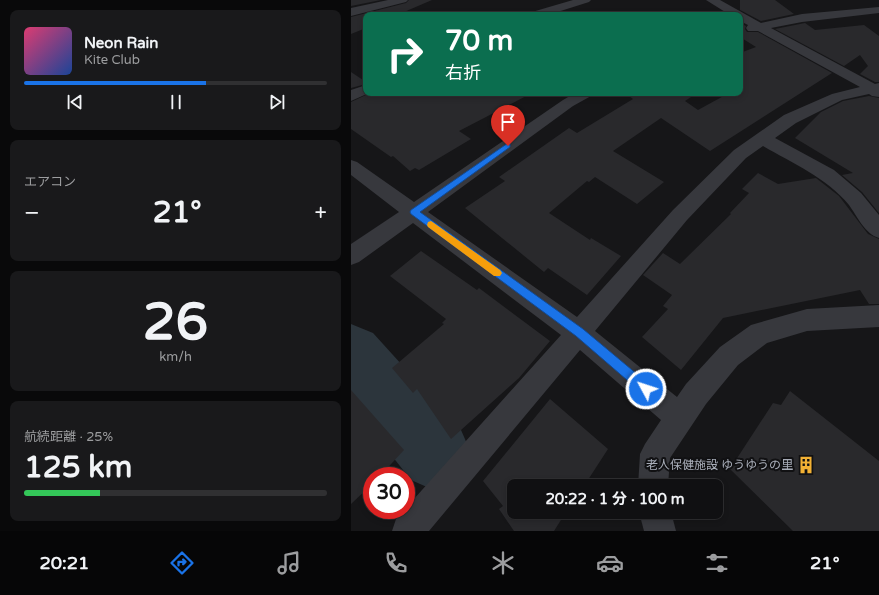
<!DOCTYPE html>
<html lang="ja">
<head>
<meta charset="utf-8">
<style>
	:root { --surface:#101012; --page:#19191b; --text:#f1f3f6; --muted:#9c9d9f; --line:#303032; --accent:#1a73e8 }
	body { margin:0; font-family:"Varela Round","Noto Sans JP",sans-serif; background:var(--page); color:var(--text); height:100vh; display:flex; flex-direction:column; font-size:15px; white-space:nowrap }
	* { box-sizing:border-box; margin:0 }
	p { font-size:13px; color:var(--muted) }
	.icon { flex:none; width:22px; height:22px; fill:none; stroke:currentColor; stroke-width:2; stroke-linecap:round; stroke-linejoin:round }
	.map { position:relative; flex:1; overflow:hidden }
	.side { display:flex; flex-direction:column; gap:10px; padding:10px; background:#09090a; width:351px }
	.side>* { flex:none }
	.guide { position:absolute; left:12px; top:12px; width:380px; height:84px; border-radius:8px; box-shadow:0 2px 6px #0003,0 0 0 1px var(--line); background:#0b6e4f; color:#fff; overflow:hidden }
	.speed { position:absolute; left:12px; top:467px; display:flex; gap:8px; font-size:20px; font-weight:700; text-align:center }
	.speed>* { display:grid; place-content:center; width:52px; height:52px; border-radius:50%; background:var(--surface); box-shadow:0 2px 6px #0003,0 0 0 1px var(--line); line-height:1 }
	.speed .limit { border:6px solid #d22; background:#fff; color:#111 }
	.pin { position:absolute; display:grid; place-items:center; width:34px; height:34px; color:#fff; margin:-41px -17px; border-radius:50% 50% 50% 0; rotate:-45deg; box-shadow:0 0 4px #0007 }
	.pin .icon { rotate:45deg }
	.me { position:absolute; width:44px; margin:-22px; rotate:310deg; stroke-linejoin:round; filter:drop-shadow(0 0 3px #0008) }
	.turn { display:flex; align-items:center; gap:14px; height:84px; padding:0 16px; font-size:18px }
	.turn .icon { width:52px; height:52px; stroke-width:2.5 }
	.turn b { display:block; font-size:28px; line-height:34px }
	.big { font-size:30px; font-weight:700; line-height:1.1 }
	.side .tile { flex:1; display:flex; flex-direction:column; justify-content:center; gap:6px; min-width:0; padding:0 14px; border-radius:8px; background:var(--page) }
	.side .dial { align-items:center; gap:0 }
	.dial b { font-size:52px; line-height:1 }
	.song { display:flex; align-items:center; gap:12px }
	.cover { width:48px; height:48px; border-radius:6px; background:linear-gradient(135deg,hsl(340 70% 55%),hsl(220 70% 35%)) }
	.played { height:4px; border-radius:2px; background:linear-gradient(90deg,var(--accent) 60%,var(--line) 60%) }
	.keys { display:flex; justify-content:space-around; direction:ltr }
	.heat { display:flex; justify-content:space-between; align-items:center; font-size:22px; direction:ltr }
	.charge { height:6px; border-radius:3px; background:linear-gradient(90deg,#34c759 25%,var(--line) 0) }
	.trip { position:absolute; left:156px; top:479px; width:216px; height:40px; border-radius:8px; background:var(--surface); box-shadow:0 2px 6px #0003,0 0 0 1px var(--line); font-weight:700; line-height:40px; text-align:center }
	.tab-bar { display:flex; height:64px; justify-content:space-around; align-items:center; background:#060607; color:var(--muted) }
	.tab-bar .icon { width:28px; height:28px }
	.tab-bar .on { color:var(--accent) }
	.tab-bar b { font-size:18px; color:var(--text) }
	main { display:flex; flex:1; min-height:0 }
	.map>svg:first-child { display:block }
</style>
</head>
<body>
<main>
<section class="side">
<div class="tile">
<div class="song"><i class="cover"></i><div><b>Neon Rain</b><p>Kite Club</p></div></div>
<div class="played"></div>
<div class="keys"><svg class="icon" aria-label="previous" viewBox="0 0 24 24"><path d="M18 5L8 12l10 7zM5 5v14"/></svg><svg class="icon" aria-label="pause" viewBox="0 0 24 24"><path d="M8 5v14M16 5v14"/></svg><svg class="icon" aria-label="next" viewBox="0 0 24 24"><path d="M6 5l10 7-10 7zM19 5v14"/></svg></div>
</div>
<div class="tile"><p>エアコン</p>
<div class="heat"><a>−</a><b class="big">21°</b><a>+</a></div>
</div>
<div class="tile dial"><b>26</b><p>km/h</p></div>
<div class="tile"><p>航続距離 · 25%</p><b class="big">125 km</b><div class="charge"></div></div>
</section>
<div class="map">
<svg width="528" height="531" viewBox="0 0 528 531">
	<rect width="100%" height="100%" fill="#161618"/>
	<g fill="none" stroke-linecap="round" stroke-linejoin="round">
		<!-- river -->
		<polygon fill="#2c353c" fill-rule="evenodd" points="0,324 22,333 110,430 121,455 110,480 85,491 60,480 0,404"/>
	</g>
	<!-- building -->
	<g fill="#29292c">
		<polygon points="0,0 30,0 0,6"/>
		<polygon points="58,0 81,0 46,15 15,15 15,28 0,34 0,17 55,3"/>
		<polygon points="389,0 424,0 443,14 410,21 389,10"/>
		<polygon points="389,23 395,26 394,29 396,32 407,32 481,73 359,151 310,118 262,151 313,182 286,204 244,177 238,182 236,181 198,213 239,240 240,238 270,256 236,295 197,268 193,272 114,208 154,181 148,177 218,128 226,133 282,99 274,93 346,93 334,101 347,110 378,93 389,93 389,53 405,47 389,37"/>
		<polygon points="454,23 464,30 513,25 528,36 528,82 524,82 509,74 517,66 509,55 493,66 424,29"/>
		<polygon points="0,72 15,82 15,84 0,88"/>
		<polygon points="19,93 181,93 108,131 120,139 68,170 64,168 59,171 42,156 40,157 0,129 0,102"/>
		<polygon points="518,96 528,98 528,213 511,192 491,175 502,173 444,138 470,112 492,101"/>
		<polygon points="407,173 427,184 465,178 488,196 517,234 528,239 528,304 518,304 509,290 372,318 330,370 291,337 317,309 312,306 321,295 292,275 312,253 329,264 380,214 379,213 398,193 391,189"/>
		<polygon points="70,251 126,290 128,288 199,341 168,378 100,439 66,389 62,393 41,368 93,324 91,323 95,319 39,276"/>
		<polygon points="0,390 53,450 29,476 21,476 21,484 0,504"/>
		<polygon points="439,391 528,461 528,531 442,531 379,469 422,403 430,405"/>
		<polygon points="199,399 257,449 233,486 163,486 163,512 215,512 203,531 163,531 148,509 152,506 132,481"/>
	</g>
	<g fill="none" stroke-linecap="round" stroke-linejoin="round">
		<!-- minor -->
		<g fill="#37383d" fill-rule="evenodd">
			<polygon points="37,0 57,0 55,2 0,16 0,8"/>
			<polygon points="222,0 240,0 238,2 197,15 179,15 181,12"/>
			<path d="M355,0h14l41,23 41,-9 77,-7v6l-77,9 -31,6 104,56 4,-1v14l-7,-1 -3,-2 -27,6 -46,23 -21,15 59,32 27,23 18,22v23c-14,-4 -22,-22 -30,-33 -22,-27 -57,-42 -86,-59l-17,12 -59,62 -92,111 82,66 9,-13 34,-37 31,-22 56,-16 72,-4v22l-72,4 -40,12 -29,22 -32,39 -36,54 -2,28h-30l2,-32 5,-10 16,-24 -81,-70 -151,181h-37l4,-12 165,-184 -148,-112 -54,39 -8,3v-21l48,-32 -48,-37v-15l6,2 57,40 149,-102 12,-7h18l-2,3 -18,10 -145,106 149,105 96,-107 61,-60 50,-35 48,-21 28,-7 -102,-56h-10l-2,-3 2,-3 -8,-4v-6h-10z"/>
			<polygon points="15,85 15,93 18,93 0,101 0,90"/>
			<polygon points="288,512 320,512 325,531 293,531"/>
		</g>
	</g>
	<!-- route -->
	<polygon fill="#1a73e8" stroke="#114b97" points="157,143 159,144 159,147 69,212 232,329 299,385 300,389 299,393 295,395 291,393 225,336 60,214 59,212 60,210"/>
	<!-- slow -->
	<polygon fill="#f59e0b" points="80,221 149,270 151,273 149,276 143,276 77,227 76,225 77,222"/>
	<!-- icons -->
	<defs>
		<g id="building-bare" transform="scale(1.38)"><path d="M-4-6H4V6H1V3H-1V6H-4ZM-2.5-4.3h1.7v1.8h-1.7ZM.8-4.3h1.7v1.8H.8ZM-2.5-1h1.7V.8h-1.7ZM.8-1h1.7V.8H.8Z" fill="#f2b134" stroke="#111113" stroke-width="2.5" paint-order="stroke"/></g>
	</defs>
	<g fill-rule="evenodd">
		<use href="#building-bare" x="455" y="465"/>
	</g>
	<g text-anchor="middle" stroke-width="4" stroke-linejoin="round" paint-order="stroke">
		<!-- near-poi labels -->
		<g font-size="12" fill="#a8adb8" stroke="#111113" text-anchor="end">
			<text x="442" y="469">老人保健施設 ゆうゆうの里</text>
		</g>
	</g>
</svg>
<div class="speed"><div class="limit">30</div></div>
<div class="pin" style="left:157px;top:146px;background:#d93025"><svg class="icon" aria-label="arrive" viewBox="0 0 24 24"><path d="M6 21V4h12l-3 4 3 4H6"/></svg></div>
<svg class="me" style="left:295px;top:389px" viewBox="-20 -20 40 40"><circle r="17" fill="#1a73e8" stroke="#fff" stroke-width="3"/><path d="M0-11L8 9 0 5-8 9z" fill="#fff"/></svg>
<div class="trip">20:22 · 1 分 · 100 m</div>
<div class="guide">
<div class="turn"><svg class="icon" aria-label="right" viewBox="0 0 24 24"><path d="M7 20v-9h11M14 6l5 5-5 5"/></svg><div><b>70 m</b>右折</div></div>
</div>
</div>
</main>
<nav class="tab-bar">
<b>20:21</b>
<svg class="icon on" aria-label="directions" viewBox="0 0 24 24"><path d="M12 3l9 9-9 9-9-9zM9 14v-3h6M13 9l2 2-2 2"/></svg>
<svg class="icon" aria-label="music" viewBox="0 0 24 24"><path d="M9 18V5l10-2v13"/><circle cx="6" cy="18" r="3"/><circle cx="16" cy="16" r="3"/></svg>
<svg class="icon" aria-label="phone" viewBox="0 0 24 24"><path d="M5 4h4l2 5-3 2q2 4 5 5l2-3 5 2v4C11 20 4 13 5 4z"/></svg>
<svg class="icon" aria-label="climate" viewBox="0 0 24 24"><path d="M12 3v18M4 7l16 10M4 17L20 7"/></svg>
<svg class="icon" aria-label="car" viewBox="0 0 24 24"><path d="M5 17H2v-5l4-1 3-4h7l3 4 3 1v5h-3M9 17h6M6 11h13"/><circle cx="7" cy="17" r="2"/><circle cx="17" cy="17" r="2"/></svg>
<svg class="icon" aria-label="filters" viewBox="0 0 24 24"><path d="M4 7h16M4 17h16"/><circle cx="9" cy="7" r="2"/><circle cx="15" cy="17" r="2"/></svg>
<b>21°</b>
</nav>
</body>
</html>
